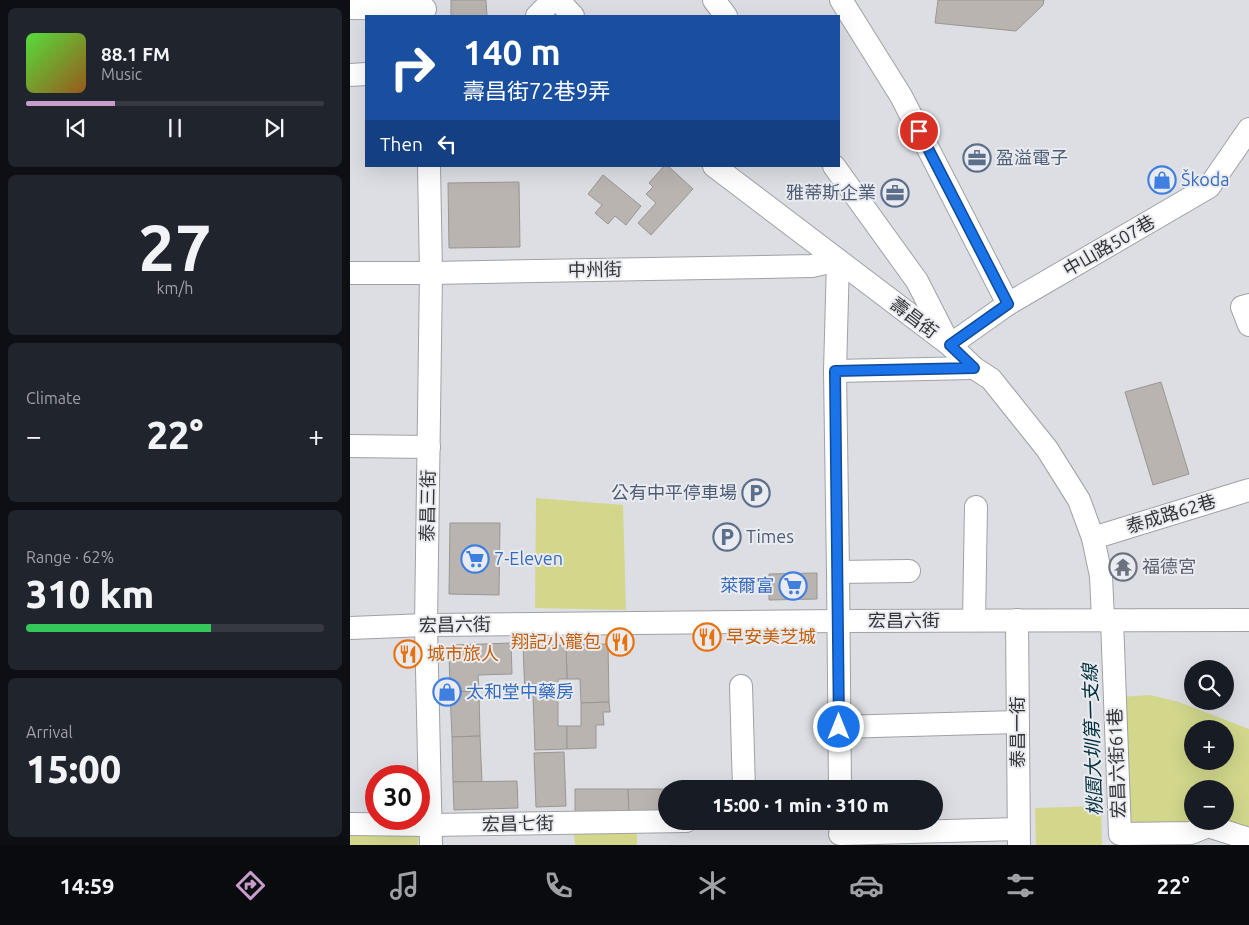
<!DOCTYPE html>
<html lang="en">
<head>
<meta charset="utf-8">
<style>
	:root { --surface:#171b24; --page:#20242c; --text:#f1f3f6; --muted:#9ea1a6; --line:#363941; --accent:#c89dcc }
	body { margin:0; font-family:Ubuntu,"Noto Sans TC",sans-serif; background:var(--page); color:var(--text); height:100vh; display:flex; flex-direction:column; font-size:19px; white-space:nowrap }
	* { box-sizing:border-box; margin:0 }
	p { font-size:16px; color:var(--muted) }
	.icon { flex:none; width:28px; height:28px; fill:none; stroke:currentColor; stroke-width:2; stroke-linecap:round; stroke-linejoin:round }
	.map { position:relative; flex:1; overflow:hidden }
	.sheet { display:flex; flex-direction:column; gap:8px; padding:8px; background:#0d0f14; width:350px }
	.sheet>* { flex:none }
	.guide { position:absolute; left:15px; top:15px; width:475px; height:152px; border-radius:0px; box-shadow:0 5px 20px #0002; background:#1a4fa0; color:#fff; overflow:hidden }
	.controls { position:absolute; left:834px; top:660px; display:grid; gap:10px }
	.controls a { display:grid; place-items:center; width:50px; height:50px; border-radius:50%; background:var(--surface); box-shadow:0 5px 20px #0002; font-size:25px }
	.speed { position:absolute; left:15px; top:765px; display:flex; gap:10px; font-size:25px; font-weight:700; text-align:center }
	.speed>* { display:grid; place-content:center; width:65px; height:65px; border-radius:50%; background:var(--surface); box-shadow:0 5px 20px #0002; line-height:1 }
	.speed .limit { border:8px solid #d22; background:#fff; color:#111 }
	.pin { position:absolute; display:grid; place-items:center; width:42px; height:42px; color:#fff; margin:-21px; border:2px solid #fff; border-radius:50%; box-shadow:0 1px 5px #0007 }
	.me { position:absolute; width:55px; margin:-28px; rotate:0deg; stroke-linejoin:round; filter:drop-shadow(0 0 4px #0008) }
	.turn { display:flex; align-items:center; gap:18px; height:105px; padding:0 15px; font-size:22px }
	.turn .icon { width:65px; height:65px; stroke-width:2.5 }
	.turn b { display:block; font-size:35px; line-height:42px }
	.then { display:flex; align-items:center; height:48px; padding:0 15px; background:#0003; gap:10px; font-size:19px }
	.big { font-size:38px; font-weight:800; line-height:1.1 }
	.sheet .tile { flex:1; display:flex; flex-direction:column; justify-content:center; gap:8px; min-width:0; padding:0 18px; border-radius:8px; background:var(--page) }
	.sheet .dial { align-items:center; gap:0 }
	.dial b { font-size:65px; line-height:1 }
	.song { display:flex; align-items:center; gap:15px }
	.cover { width:60px; height:60px; border-radius:8px; background:linear-gradient(135deg,hsl(110 70% 55%),hsl(30 70% 35%)) }
	.played { height:5px; border-radius:2px; background:linear-gradient(90deg,var(--accent) 30%,var(--line) 30%) }
	.keys { display:flex; justify-content:space-around; direction:ltr }
	.heat { display:flex; justify-content:space-between; align-items:center; font-size:28px; direction:ltr }
	.charge { height:8px; border-radius:4px; background:linear-gradient(90deg,#34c759 62%,var(--line) 0) }
	.trip { position:absolute; left:308px; top:780px; width:285px; height:50px; border-radius:25px; background:var(--surface); box-shadow:0 5px 20px #0002; font-weight:800; line-height:50px; text-align:center }
	.menu { display:flex; height:80px; justify-content:space-around; align-items:center; background:#090b0e; color:var(--muted) }
	.menu .icon { width:35px; height:35px }
	.menu .current { color:var(--accent) }
	.menu b { font-size:22px; color:var(--text) }
	main { display:flex; flex:1; min-height:0 }
	.map>svg:first-child { display:block }
</style>
</head>
<body>
<main>
<section class="sheet">
<div class="tile">
<div class="song"><i class="cover"></i><div><b>88.1 FM</b><p>Music</p></div></div>
<div class="played"></div>
<div class="keys"><svg class="icon" aria-label="previous" viewBox="0 0 24 24"><path d="M18 5L8 12l10 7zM5 5v14"/></svg><svg class="icon" aria-label="pause" viewBox="0 0 24 24"><path d="M8 5v14M16 5v14"/></svg><svg class="icon" aria-label="next" viewBox="0 0 24 24"><path d="M6 5l10 7-10 7zM19 5v14"/></svg></div>
</div>
<div class="tile dial"><b>27</b><p>km/h</p></div>
<div class="tile"><p>Climate</p>
<div class="heat"><a>−</a><b class="big">22°</b><a>+</a></div>
</div>
<div class="tile"><p>Range · 62%</p><b class="big">310 km</b><div class="charge"></div></div>
<div class="tile"><p>Arrival</p><b class="big">15:00</b></div>
</section>
<div class="map">
<svg width="899" height="845" viewBox="0 0 899 845">
	<rect width="100%" height="100%" fill="#dddee4"/>
	<!-- green -->
	<g fill="#d2d78c" fill-rule="evenodd">
		<polygon points="186,498 273,505 276,610 185,608"/>
		<path d="M800,695l29,7 70,27v102l-125,-4 -4,-130zM842,729h33v32h-33zM842,789h33v32h-33z"/>
		<polygon points="751,806 752,845 686,845 685,808"/>
		<polygon points="287,833 287,845 225,845 224,834"/>
		<rect x="0" y="835" width="68" height="10"/>
	</g>
	<!-- building -->
	<g fill="#b9b4b0" stroke="#9a9691">
		<polygon points="101,0 136,0 137,16 101,16"/>
		<polygon points="588,0 694,0 693,5 666,31 585,23"/>
		<polygon points="314,166 318,166 343,189 301,235 288,223 306,203 296,194 303,187 299,183"/>
		<polygon points="253,175 291,206 276,225 265,216 258,224 245,213 252,205 238,194"/>
		<polygon points="169,182 170,247 99,248 98,183"/>
		<polygon points="811,382 839,474 803,485 775,392"/>
		<polygon points="100,523 150,523 149,595 99,594"/>
		<polygon points="780,555 780,579 767,579 767,556"/>
		<polygon points="467,573 467,599 419,600 419,574"/>
		<polygon points="161,643 162,674 128,675 129,691 100,692 99,651 105,645"/>
		<polygon points="258,644 259,702 231,703 230,679 217,679 216,645"/>
		<polygon points="216,645 217,679 208,679 209,694 175,695 173,646"/>
		<polygon points="129,691 130,736 102,737 100,692"/>
		<polygon points="183,695 208,695 208,726 217,726 217,749 185,750"/>
		<polygon points="259,702 260,712 253,712 254,725 246,725 246,748 217,749 217,726 231,726 231,703"/>
		<polygon points="130,736 132,782 103,782 102,737"/>
		<polygon points="214,752 216,806 186,807 184,753"/>
		<polygon points="167,781 168,808 104,810 103,782"/>
		<polygon points="225,789 278,789 279,815 225,815"/>
		<polygon points="278,789 316,789 316,815 279,815"/>
	</g>
	<g fill="none" stroke-linecap="round" stroke-linejoin="round">
		<!-- minor casing -->
		<g stroke="#a0a1a6" stroke-width="24">
			<g id="minor">
				<polyline points="208,0 223,16"/>
				<polyline points="364,0 376,16"/>
				<polyline points="491,0 551,96 658,304"/>
				<polyline points="0,8 75,9"/>
				<polyline points="187,16 203,0"/>
				<polyline points="0,75 16,74"/>
				<polyline points="79,166 81,273 76,625 81,845"/>
				<polyline points="364,166 600,345 624,368 641,379 697,449 729,500 743,538 751,576 753,620"/>
				<polyline points="484,166 567,281 597,340"/>
				<polyline points="0,273 81,273 462,266 488,260 485,371 488,572 490,789"/>
				<polyline points="899,305 892,307 899,325"/>
				<polyline points="600,345 658,304 859,187 899,129"/>
				<polyline points="485,371 624,368"/>
				<polyline points="0,446 79,447"/>
				<polyline points="743,538 899,490"/>
				<polyline points="488,572 559,571"/>
				<polyline points="624,620 626,507"/>
				<polyline points="667,620 669,845"/>
				<polyline points="762,620 770,834 841,833 858,826 899,839"/>
				<polyline points="0,628 76,625 488,621 899,620"/>
				<polyline points="391,686 394,789"/>
				<polyline points="489,727 668,722"/>
				<polyline points="0,824 81,825 336,821"/>
				<polyline points="490,834 668,829"/>
			</g>
		</g>
		<!-- minor -->
		<use href="#minor" stroke="#fff" stroke-width="22"/>
	</g>
	<g fill="none" stroke-linecap="round" stroke-linejoin="round">
		<!-- route casing -->
		<g stroke="#114b97" stroke-width="12">
			<polyline id="route" points="489,727 485,371 624,368 600,345 658,304 569,131"/>
		</g>
		<!-- route -->
		<use href="#route" stroke="#1a73e8" stroke-width="9"/>
	</g>
	<!-- icons -->
	<defs>
		<g id="office-ring" transform="scale(1.4375)"><circle r="9.5" fill="#eaebf1" stroke="#5c6f8a" stroke-width="1.5"/><path d="M-6-3h4V-5.5h4V-3h4V5H-6ZM-1-4.5V-3h2v-1.5ZM-6 0V1H6V0Z" fill="#5c6f8a"/></g>
		<g id="shop-ring" transform="scale(1.4375)"><circle r="9.5" fill="#eaebf1" stroke="#3f7fe0" stroke-width="1.5"/><path d="M-5-2.5h2.3a2.7 3.5 0 0 1 5.4 0H5L5.5 6h-11ZM-1.5-2.5h3a1.5 2.3 0 0 0-3 0Z" fill="#3f7fe0"/></g>
		<g id="parking-ring" transform="scale(1.4375)"><circle r="9.5" fill="#eaebf1" stroke="#5c6f8a" stroke-width="1.5"/><path d="M-3.5-5.5H1a3.5 3.5 0 0 1 0 7H-1V5.5H-3.5ZM-1-3.4V-.6H.8a1.4 1.4 0 0 0 0-2.8Z" fill="#5c6f8a"/></g>
		<g id="supermarket-ring" transform="scale(1.4375)"><circle r="9.5" fill="#eaebf1" stroke="#3f7fe0" stroke-width="1.5"/><path d="M-6-5.5h2.5l.6 2H6L4.5 2H-2.5L-4.4-4H-6ZM-1.5 3.2a1.3 1.3 0 1 0 .1 0ZM3 3.2a1.3 1.3 0 1 0 .1 0Z" fill="#3f7fe0"/></g>
		<g id="temple-ring" transform="scale(1.4375)"><circle r="9.5" fill="#eaebf1" stroke="#6b7280" stroke-width="1.5"/><path d="M0-6L5-2H3V0L6.5 2.5H4V6H1.5V3h-3V6H-4V2.5H-6.5L-3 0V-2H-5Z" fill="#6b7280"/></g>
		<g id="restaurant-ring" transform="scale(1.4375)"><circle r="9.5" fill="#eaebf1" stroke="#e8710a" stroke-width="1.5"/><path d="M-5-6h1v4h1v-4h1v4h1v-4h1v5L-1.5 .5V6h-2V.5L-5-1ZM5-6V6H3V1.5H1.5Q1.5-4 5-6Z" fill="#e8710a"/></g>
	</defs>
	<g fill-rule="evenodd">
		<use href="#office-ring" x="627" y="158"/>
		<use href="#shop-ring" x="812" y="180"/>
		<use href="#office-ring" x="545" y="193"/>
		<use href="#parking-ring" x="406" y="493"/>
		<use href="#parking-ring" x="377" y="537"/>
		<use href="#supermarket-ring" x="125" y="559"/>
		<use href="#temple-ring" x="773" y="567"/>
		<use href="#supermarket-ring" x="443" y="586"/>
		<use href="#restaurant-ring" x="357" y="637"/>
		<use href="#restaurant-ring" x="270" y="642"/>
		<use href="#restaurant-ring" x="58" y="654"/>
		<use href="#shop-ring" x="97" y="692"/>
	</g>
	<g text-anchor="middle" stroke-width="4" stroke-linejoin="round" paint-order="stroke">
		<!-- service labels -->
		<g font-size="18" fill="#4e5e75" stroke="#eaebf1" text-anchor="start">
			<text x="646" y="164">盈溢電子</text>
			<text x="526" y="199" text-anchor="end">雅蒂斯企業</text>
			<text x="387" y="499" text-anchor="end">公有中平停車場</text>
			<text x="396" y="543">Times</text>
		</g>
		<!-- shop labels -->
		<g font-size="18" fill="#366cbe" stroke="#eaebf1" text-anchor="start">
			<text x="831" y="186">Škoda</text>
			<text x="144" y="565">7-Eleven</text>
			<text x="424" y="592" text-anchor="end">萊爾富</text>
			<text x="116" y="698">太和堂中藥房</text>
		</g>
		<!-- street labels -->
		<g font-size="18" fill="#323335" stroke="#eaebf1">
			<text transform="translate(759 246) rotate(-30)" y="6">中山路507巷</text>
			<text transform="translate(245 270) rotate(-1)" y="6">中州街</text>
			<text transform="translate(564 318) rotate(37)" y="6">壽昌街</text>
			<text transform="translate(78 506) rotate(-89)" y="6">泰昌三街</text>
			<text transform="translate(821 514) rotate(-17)" y="6">泰成路62巷</text>
			<text x="554" y="627">宏昌六街</text>
			<text transform="translate(105 625) rotate(-1)" y="6">宏昌六街</text>
			<text transform="translate(668 732) rotate(-90)" y="6">泰昌一街</text>
			<text transform="translate(767 763) rotate(-92)" y="6">宏昌六街61巷</text>
			<text transform="translate(168 824) rotate(-1)" y="6">宏昌七街</text>
		</g>
		<!-- worship labels -->
		<g font-size="18" fill="#5b616d" stroke="#eaebf1" text-anchor="start">
			<text x="792" y="573">福德宮</text>
		</g>
		<!-- food labels -->
		<g font-size="18" fill="#c56008" stroke="#eaebf1" text-anchor="start">
			<text x="376" y="643">早安美芝城</text>
			<text x="251" y="648" text-anchor="end">翔記小籠包</text>
			<text x="77" y="660">城市旅人</text>
		</g>
		<!-- water labels -->
		<g font-size="19" font-style="italic" fill="#00303b" stroke="#eaebf1">
			<text transform="translate(742 740) rotate(-92)" y="7">桃園大圳第一支線</text>
		</g>
	</g>
</svg>
<div class="controls">
<a><svg class="icon" aria-label="search" viewBox="0 0 24 24"><circle cx="10" cy="10" r="6"/><path d="M15 15l6 6"/></svg></a>
<a>+</a>
<a>−</a>
</div>
<div class="speed"><div class="limit">30</div></div>
<div class="pin" style="left:569px;top:131px;background:#d93025"><svg class="icon" aria-label="arrive" viewBox="0 0 24 24"><path d="M6 21V4h12l-3 4 3 4H6"/></svg></div>
<svg class="me" style="left:489px;top:727px" viewBox="-20 -20 40 40"><circle r="17" fill="#1a73e8" stroke="#fff" stroke-width="3"/><path d="M0-11L8 9 0 5-8 9z" fill="#fff"/></svg>
<div class="trip">15:00 · 1 min · 310 m</div>
<div class="guide">
<div class="turn"><svg class="icon" aria-label="right" viewBox="0 0 24 24"><path d="M7 20v-9h11M14 6l5 5-5 5"/></svg><div><b>140 m</b>壽昌街72巷9弄</div></div>
<div class="then">Then<svg class="icon" aria-label="left" viewBox="0 0 24 24"><path d="M17 20v-9H6M10 6l-5 5 5 5"/></svg></div>
</div>
</div>
</main>
<nav class="menu">
<b>14:59</b>
<svg class="icon current" aria-label="directions" viewBox="0 0 24 24"><path d="M12 3l9 9-9 9-9-9zM9 14v-3h6M13 9l2 2-2 2"/></svg>
<svg class="icon" aria-label="music" viewBox="0 0 24 24"><path d="M9 18V5l10-2v13"/><circle cx="6" cy="18" r="3"/><circle cx="16" cy="16" r="3"/></svg>
<svg class="icon" aria-label="phone" viewBox="0 0 24 24"><path d="M5 4h4l2 5-3 2q2 4 5 5l2-3 5 2v4C11 20 4 13 5 4z"/></svg>
<svg class="icon" aria-label="climate" viewBox="0 0 24 24"><path d="M12 3v18M4 7l16 10M4 17L20 7"/></svg>
<svg class="icon" aria-label="car" viewBox="0 0 24 24"><path d="M5 17H2v-5l4-1 3-4h7l3 4 3 1v5h-3M9 17h6M6 11h13"/><circle cx="7" cy="17" r="2"/><circle cx="17" cy="17" r="2"/></svg>
<svg class="icon" aria-label="filters" viewBox="0 0 24 24"><path d="M4 7h16M4 17h16"/><circle cx="9" cy="7" r="2"/><circle cx="15" cy="17" r="2"/></svg>
<b>22°</b>
</nav>
</body>
</html>
